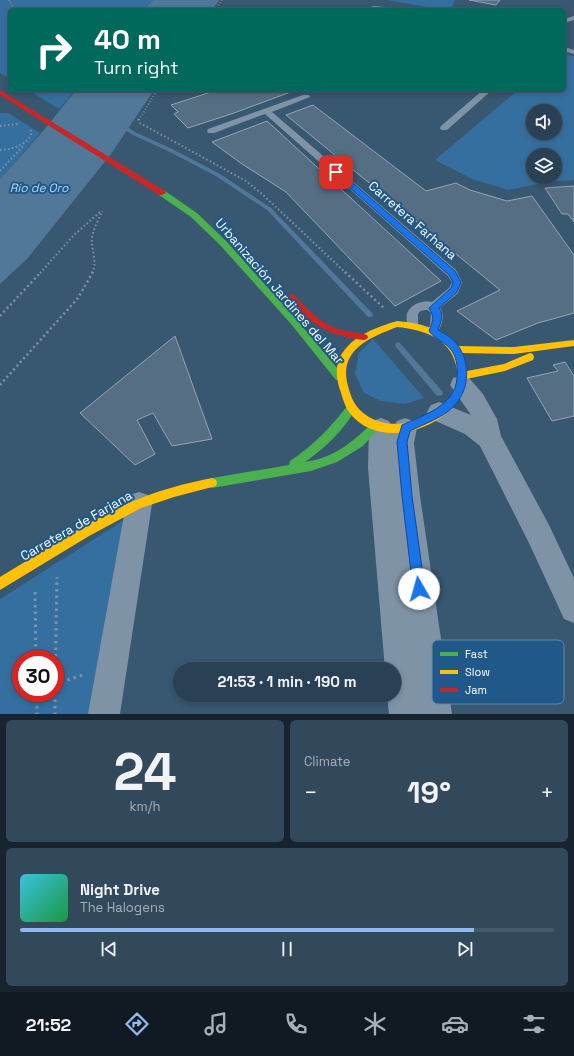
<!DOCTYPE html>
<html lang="en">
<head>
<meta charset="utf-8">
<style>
	:root { --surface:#2a4155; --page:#32485b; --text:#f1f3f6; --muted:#a5afb9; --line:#465a6c; --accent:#90b9f0 }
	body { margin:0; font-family:"Space Grotesk",sans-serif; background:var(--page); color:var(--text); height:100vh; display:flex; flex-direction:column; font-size:15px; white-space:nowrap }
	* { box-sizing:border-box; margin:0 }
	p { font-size:13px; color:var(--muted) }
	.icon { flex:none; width:22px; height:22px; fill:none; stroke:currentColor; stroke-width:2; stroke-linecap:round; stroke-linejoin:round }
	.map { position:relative; height:714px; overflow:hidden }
	.panel { display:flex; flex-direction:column; gap:6px; padding:6px; background:#17242f; flex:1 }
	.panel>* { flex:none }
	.banner { position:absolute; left:8px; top:8px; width:558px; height:84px; border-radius:6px; box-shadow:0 2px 6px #0003,0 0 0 1px var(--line); background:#00695c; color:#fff; overflow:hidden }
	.tools { position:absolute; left:526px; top:104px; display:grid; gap:8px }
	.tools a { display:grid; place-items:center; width:36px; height:36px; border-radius:50%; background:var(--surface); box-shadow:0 2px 6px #0003,0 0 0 1px var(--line); font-size:20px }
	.speed { position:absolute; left:12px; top:650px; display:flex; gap:8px; font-size:20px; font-weight:700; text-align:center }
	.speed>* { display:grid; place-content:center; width:52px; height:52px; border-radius:50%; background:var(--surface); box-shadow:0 2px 6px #0003,0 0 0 1px var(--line); line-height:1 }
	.speed .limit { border:6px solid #d22; background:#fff; color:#111 }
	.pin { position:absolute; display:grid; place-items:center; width:34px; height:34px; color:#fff; margin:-17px; border-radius:8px; box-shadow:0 2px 6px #0006 }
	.me { position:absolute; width:44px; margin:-22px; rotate:353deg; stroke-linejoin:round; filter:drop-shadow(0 0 3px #0008) }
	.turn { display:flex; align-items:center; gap:14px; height:84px; padding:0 20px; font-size:18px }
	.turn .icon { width:52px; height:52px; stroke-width:2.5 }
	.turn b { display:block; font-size:28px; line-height:34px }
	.big { font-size:30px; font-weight:700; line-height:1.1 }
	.panel .tile { flex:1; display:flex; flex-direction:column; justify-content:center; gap:6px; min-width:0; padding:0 14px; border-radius:6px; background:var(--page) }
	.panel .dial { align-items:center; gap:0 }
	.dial b { font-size:52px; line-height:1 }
	.song { display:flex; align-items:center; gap:12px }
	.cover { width:48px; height:48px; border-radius:6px; background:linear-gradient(135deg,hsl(190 70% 55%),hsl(140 70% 35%)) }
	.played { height:4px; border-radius:2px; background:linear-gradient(90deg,var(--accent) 85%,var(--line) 85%) }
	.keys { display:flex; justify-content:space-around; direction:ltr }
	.heat { display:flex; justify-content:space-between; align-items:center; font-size:22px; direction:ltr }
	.panel .tiles { flex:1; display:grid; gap:6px; grid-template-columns:1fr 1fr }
	.tile:last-child { grid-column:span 2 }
	.trip { position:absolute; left:173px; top:662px; width:228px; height:40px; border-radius:20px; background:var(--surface); box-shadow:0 2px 6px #0003,0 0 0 1px var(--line); font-weight:700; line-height:40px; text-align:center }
	.tab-bar { display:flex; height:64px; justify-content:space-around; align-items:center; background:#111a22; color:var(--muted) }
	.tab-bar .icon { width:28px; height:28px }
	.tab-bar .current { color:var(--accent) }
	.tab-bar b { font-size:18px; color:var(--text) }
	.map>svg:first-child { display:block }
</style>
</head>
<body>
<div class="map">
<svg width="574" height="714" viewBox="0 0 574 714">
	<rect width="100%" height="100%" fill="#385771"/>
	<!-- green -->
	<g fill="#356f9f" fill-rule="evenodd">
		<polygon points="0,0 153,0 144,10 10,10 10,79 0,73"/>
		<polygon points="387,0 455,0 450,10 444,10"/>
		<path d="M564,55l10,1v124l-26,2 -40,8 -36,-11 -37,-19 83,-70h46zM533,111h22v22h-22zM533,155h22v22h-22z"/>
		<polygon points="28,90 75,90 59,109"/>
		<polygon points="0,113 8,113 40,133 0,179"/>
		<polygon points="373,339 424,398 405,404 381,401 364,393 355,374 359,353"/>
		<path d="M140,510l-48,204h-92v-115zM21,659h34v34h-34z"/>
	</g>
	<!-- water -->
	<g fill="#517898">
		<polygon points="153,0 219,0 212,10 144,10"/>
		<polygon points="76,90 154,90 111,154 27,259 0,284 0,179 44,130"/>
	</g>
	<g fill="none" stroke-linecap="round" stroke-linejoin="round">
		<!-- stream -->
		<g fill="#517898" fill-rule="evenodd">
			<polygon points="117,123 121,123 137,133 172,149 220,174 271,208 372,313 373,315 372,317 368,317 267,210 216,176 168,151 133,135 117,125"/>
			<polygon points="398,342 400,343 442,391 443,393 442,395 439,396 436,395 396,347 395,345 396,343"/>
		</g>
	</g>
	<!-- building -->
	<g fill="#566e83" stroke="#93a5b4">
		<polygon points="469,0 500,0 496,5"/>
		<polygon points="217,90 296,90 234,113 188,128 174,114 178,112 171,105"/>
		<polygon points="313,105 426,191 456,183 470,190 507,201 532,196 574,255 574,313 538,323 496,340 457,311 500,290 286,115"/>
		<polygon points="267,121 441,281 395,306 286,192 242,164 212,142"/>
		<polygon points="574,186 574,222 568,214 562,214 545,188"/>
		<polygon points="175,336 212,439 172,446 153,413 137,420 155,454 135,465 80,413"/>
		<polygon points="565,362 574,376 574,416 552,421 527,378 558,371 553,365"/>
	</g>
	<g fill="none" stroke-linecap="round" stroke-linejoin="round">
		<!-- path-far3 -->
		<g stroke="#7f93a6" stroke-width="1.5" stroke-dasharray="1 2" stroke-linecap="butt">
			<polyline points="9,0 15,10"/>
			<polyline points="214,10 222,0"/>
			<polyline points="139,120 157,90"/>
		</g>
		<!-- path-far2 -->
		<g stroke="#7f93a6" stroke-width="2" stroke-dasharray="1.5 2.5" stroke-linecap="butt">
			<polyline points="138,119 140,123 246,181 261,193 346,273"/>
			<polyline points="0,126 18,124"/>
			<path d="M0,150c13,-1 23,-4 31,-14v-6"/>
			<polyline points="0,171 24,145"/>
			<polyline points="40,273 74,235 101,211"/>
			<path d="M92,273c6,-10 -1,-24 0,-35 1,-9 7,-19 10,-27"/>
		</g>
		<!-- path-far1 -->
		<g stroke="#7f93a6" stroke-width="2.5" stroke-dasharray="2 3" stroke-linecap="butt">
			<polyline points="345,272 385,309"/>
			<polyline points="0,316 41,272"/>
			<polyline points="0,385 78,298 93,272"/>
		</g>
		<!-- path -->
		<g stroke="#7f93a6" stroke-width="3" stroke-dasharray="2.5 4" stroke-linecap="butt">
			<polyline points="35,592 36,659"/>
			<polyline points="55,684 83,675"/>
			<polyline points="55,689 57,577"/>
			<polyline points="37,693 37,714"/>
			<polyline points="55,693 55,714"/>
		</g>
		<!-- lane -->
		<g fill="#7f93a6" fill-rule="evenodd">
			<polygon points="374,6 398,8 401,10 360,10"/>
			<polygon points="528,7 532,7 533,8 532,10 526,10"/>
			<polygon points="574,16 574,20 564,23 564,19"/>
			<polygon points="564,47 574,50 574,54 564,51"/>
			<polygon points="483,90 492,90 447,130 441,130 440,128 441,126"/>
			<path d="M303,95h6l1,2 -38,15 184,158 6,12 -4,11 -18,15c6,8 1,18 -3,26l-4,1 -4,-1 -2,-3 3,-6 1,-12 -3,-3c-16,0 -7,9 -11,17l-4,1 -4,-1c-9,-17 8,-28 23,-25l17,-14 3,-6 -4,-6 -183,-162 -51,19h-6l-1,-2 1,-2z"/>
		</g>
		<!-- street -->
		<g fill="#7f93a6" fill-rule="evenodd">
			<polygon points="461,376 469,378 483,394 493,412 497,419 501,436 549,525 574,578 574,623 564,619 529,543 480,446 465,434 431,419 427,412 431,405 439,402 471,415 450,385 453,378"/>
			<polygon points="381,418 389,421 393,428 397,421 405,418 413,421 417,428 414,443 420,496 452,714 389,714 387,695 394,695 394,669 385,669 368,468 369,428 373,421"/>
			<polygon points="139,492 148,495 152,504 120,714 88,714 126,504 130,495"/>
		</g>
		<!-- fast -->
		<g fill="#4caf50" fill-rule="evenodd">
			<polygon points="159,191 165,191 197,213 226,241 297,320 342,374 344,377 342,380 336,380 291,324 220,245 191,217 159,195"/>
			<path d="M351,404l3,1 2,3c-11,21 -32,41 -51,54 28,-4 47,-19 67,-39l3,-1 3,1 2,3 -2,3 -15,17 -26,16 -26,9 -99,17 -4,-2 -1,-3 1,-3 4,-2 77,-13 1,-4c23,-15 41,-34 58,-56z"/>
		</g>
		<!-- slow -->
		<g fill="#ffc107" fill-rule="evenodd">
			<path d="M397,321c23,2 44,7 60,25l57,1 60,-7v6l-60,8 -53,-1 6,18 37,-7 26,-11 3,1 1,3 -1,3 -28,11 -39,8c-2,17 -13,29 -26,39 -27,19 -70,23 -91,-6 -5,-7 -7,-17 -10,-25 -3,-12 -4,-24 4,-35 12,-17 34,-25 54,-31zM397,327c26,3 52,10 59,38 3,10 1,20 -4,29 -18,28 -64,41 -90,18 -8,-7 -11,-15 -14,-26 -10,-36 21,-48 49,-59z"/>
			<path d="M212,478l4,2 1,3 -1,3 -42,11 -33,11 -52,28 -89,54v-13c44,-26 88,-57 136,-77 24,-10 50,-17 76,-22z"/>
		</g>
		<!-- jam -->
		<g fill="#c62828" fill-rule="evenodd">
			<polygon points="0,90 165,191 166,193 162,195 159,195 0,95"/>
			<path d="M291,294l3,1c14,15 28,30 48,35 8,2 17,2 25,5l1,2 -1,2 -3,1c-35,-4 -53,-15 -76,-41l-1,-2z"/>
		</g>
	</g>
	<!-- route -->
	<path fill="#1a73e8" stroke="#114b97" d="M333,170h5l117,101 6,11 -4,10 -18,16c5,7 2,14 -1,22 8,4 16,9 21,17 12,19 10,44 -6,60 -11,11 -29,17 -43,24l-3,11 5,54 13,93 -2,5 -4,1 -4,-1 -2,-5 -11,-93 -5,-54 5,-17c22,-10 53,-19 55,-47 1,-9 0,-19 -5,-27 -6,-9 -18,-12 -23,-20 4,-11 6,-13 0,-23l22,-20 2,-6 -4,-7 -116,-102z"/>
	<g text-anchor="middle" stroke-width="4" stroke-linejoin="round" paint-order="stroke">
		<!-- far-water labels -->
		<g font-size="12" font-style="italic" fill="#b7d8f2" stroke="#205989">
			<text x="39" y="192">Río de Oro</text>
		</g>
		<!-- street labels -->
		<g font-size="13" fill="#fff" stroke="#205989">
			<text transform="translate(413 220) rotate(41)" y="5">Carretera Farhana</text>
			<text transform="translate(280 291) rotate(49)" y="5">Urbanización Jardines del Mar</text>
			<text transform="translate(76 525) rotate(-30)" y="5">Carretera de Farjana</text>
		</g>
	</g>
	<!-- legend -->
	<rect x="432" y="640" width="132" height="64" rx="6" fill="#205989" stroke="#638bac" stroke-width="1"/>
	<rect x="440" y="652" width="18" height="4" fill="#4caf50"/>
	<rect x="440" y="670" width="18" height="4" fill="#ffc107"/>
	<rect x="440" y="688" width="18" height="4" fill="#c62828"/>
	<g font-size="11" fill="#fff">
		<text x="465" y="658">Fast</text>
		<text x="465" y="676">Slow</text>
		<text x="465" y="694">Jam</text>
	</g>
</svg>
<div class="tools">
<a><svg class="icon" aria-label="sound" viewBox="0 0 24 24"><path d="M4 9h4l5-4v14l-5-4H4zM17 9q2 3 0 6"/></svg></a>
<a><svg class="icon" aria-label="layers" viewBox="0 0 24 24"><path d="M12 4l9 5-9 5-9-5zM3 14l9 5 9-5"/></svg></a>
</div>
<div class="speed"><div class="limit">30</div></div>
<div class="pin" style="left:336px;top:172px;background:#d93025"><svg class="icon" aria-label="arrive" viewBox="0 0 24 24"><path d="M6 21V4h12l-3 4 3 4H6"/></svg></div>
<svg class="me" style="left:419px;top:589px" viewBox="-20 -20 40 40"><circle r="19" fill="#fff"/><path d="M0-13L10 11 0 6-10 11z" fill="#1a73e8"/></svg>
<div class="trip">21:53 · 1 min · 190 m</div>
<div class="banner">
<div class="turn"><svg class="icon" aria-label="right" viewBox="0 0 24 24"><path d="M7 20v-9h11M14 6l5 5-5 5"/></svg><div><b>40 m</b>Turn right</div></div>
</div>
</div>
<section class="panel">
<div class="tiles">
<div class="tile dial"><b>24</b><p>km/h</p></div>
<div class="tile"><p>Climate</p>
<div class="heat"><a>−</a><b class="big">19°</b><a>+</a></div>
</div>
<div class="tile">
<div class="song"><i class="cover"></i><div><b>Night Drive</b><p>The Halogens</p></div></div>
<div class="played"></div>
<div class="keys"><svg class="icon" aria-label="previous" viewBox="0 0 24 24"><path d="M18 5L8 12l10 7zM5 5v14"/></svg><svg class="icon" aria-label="pause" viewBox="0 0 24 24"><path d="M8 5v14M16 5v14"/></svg><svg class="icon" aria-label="next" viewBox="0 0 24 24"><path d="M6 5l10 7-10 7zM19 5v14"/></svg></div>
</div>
</div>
</section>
<nav class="tab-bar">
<b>21:52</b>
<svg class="icon current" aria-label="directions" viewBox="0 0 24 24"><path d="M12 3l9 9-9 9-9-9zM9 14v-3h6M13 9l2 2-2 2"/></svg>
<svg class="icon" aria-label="music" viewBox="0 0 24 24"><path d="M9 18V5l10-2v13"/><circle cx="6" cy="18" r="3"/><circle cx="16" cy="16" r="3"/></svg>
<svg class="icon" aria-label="phone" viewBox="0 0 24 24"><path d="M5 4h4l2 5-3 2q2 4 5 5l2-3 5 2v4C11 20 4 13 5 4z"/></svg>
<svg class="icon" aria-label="climate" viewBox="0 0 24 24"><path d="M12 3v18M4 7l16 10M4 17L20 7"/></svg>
<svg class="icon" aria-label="car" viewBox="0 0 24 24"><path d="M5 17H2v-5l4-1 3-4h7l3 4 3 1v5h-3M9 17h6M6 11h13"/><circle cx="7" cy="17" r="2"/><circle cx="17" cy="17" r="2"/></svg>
<svg class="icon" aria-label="filters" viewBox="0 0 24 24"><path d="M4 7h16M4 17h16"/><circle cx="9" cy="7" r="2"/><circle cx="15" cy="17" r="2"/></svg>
</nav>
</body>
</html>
